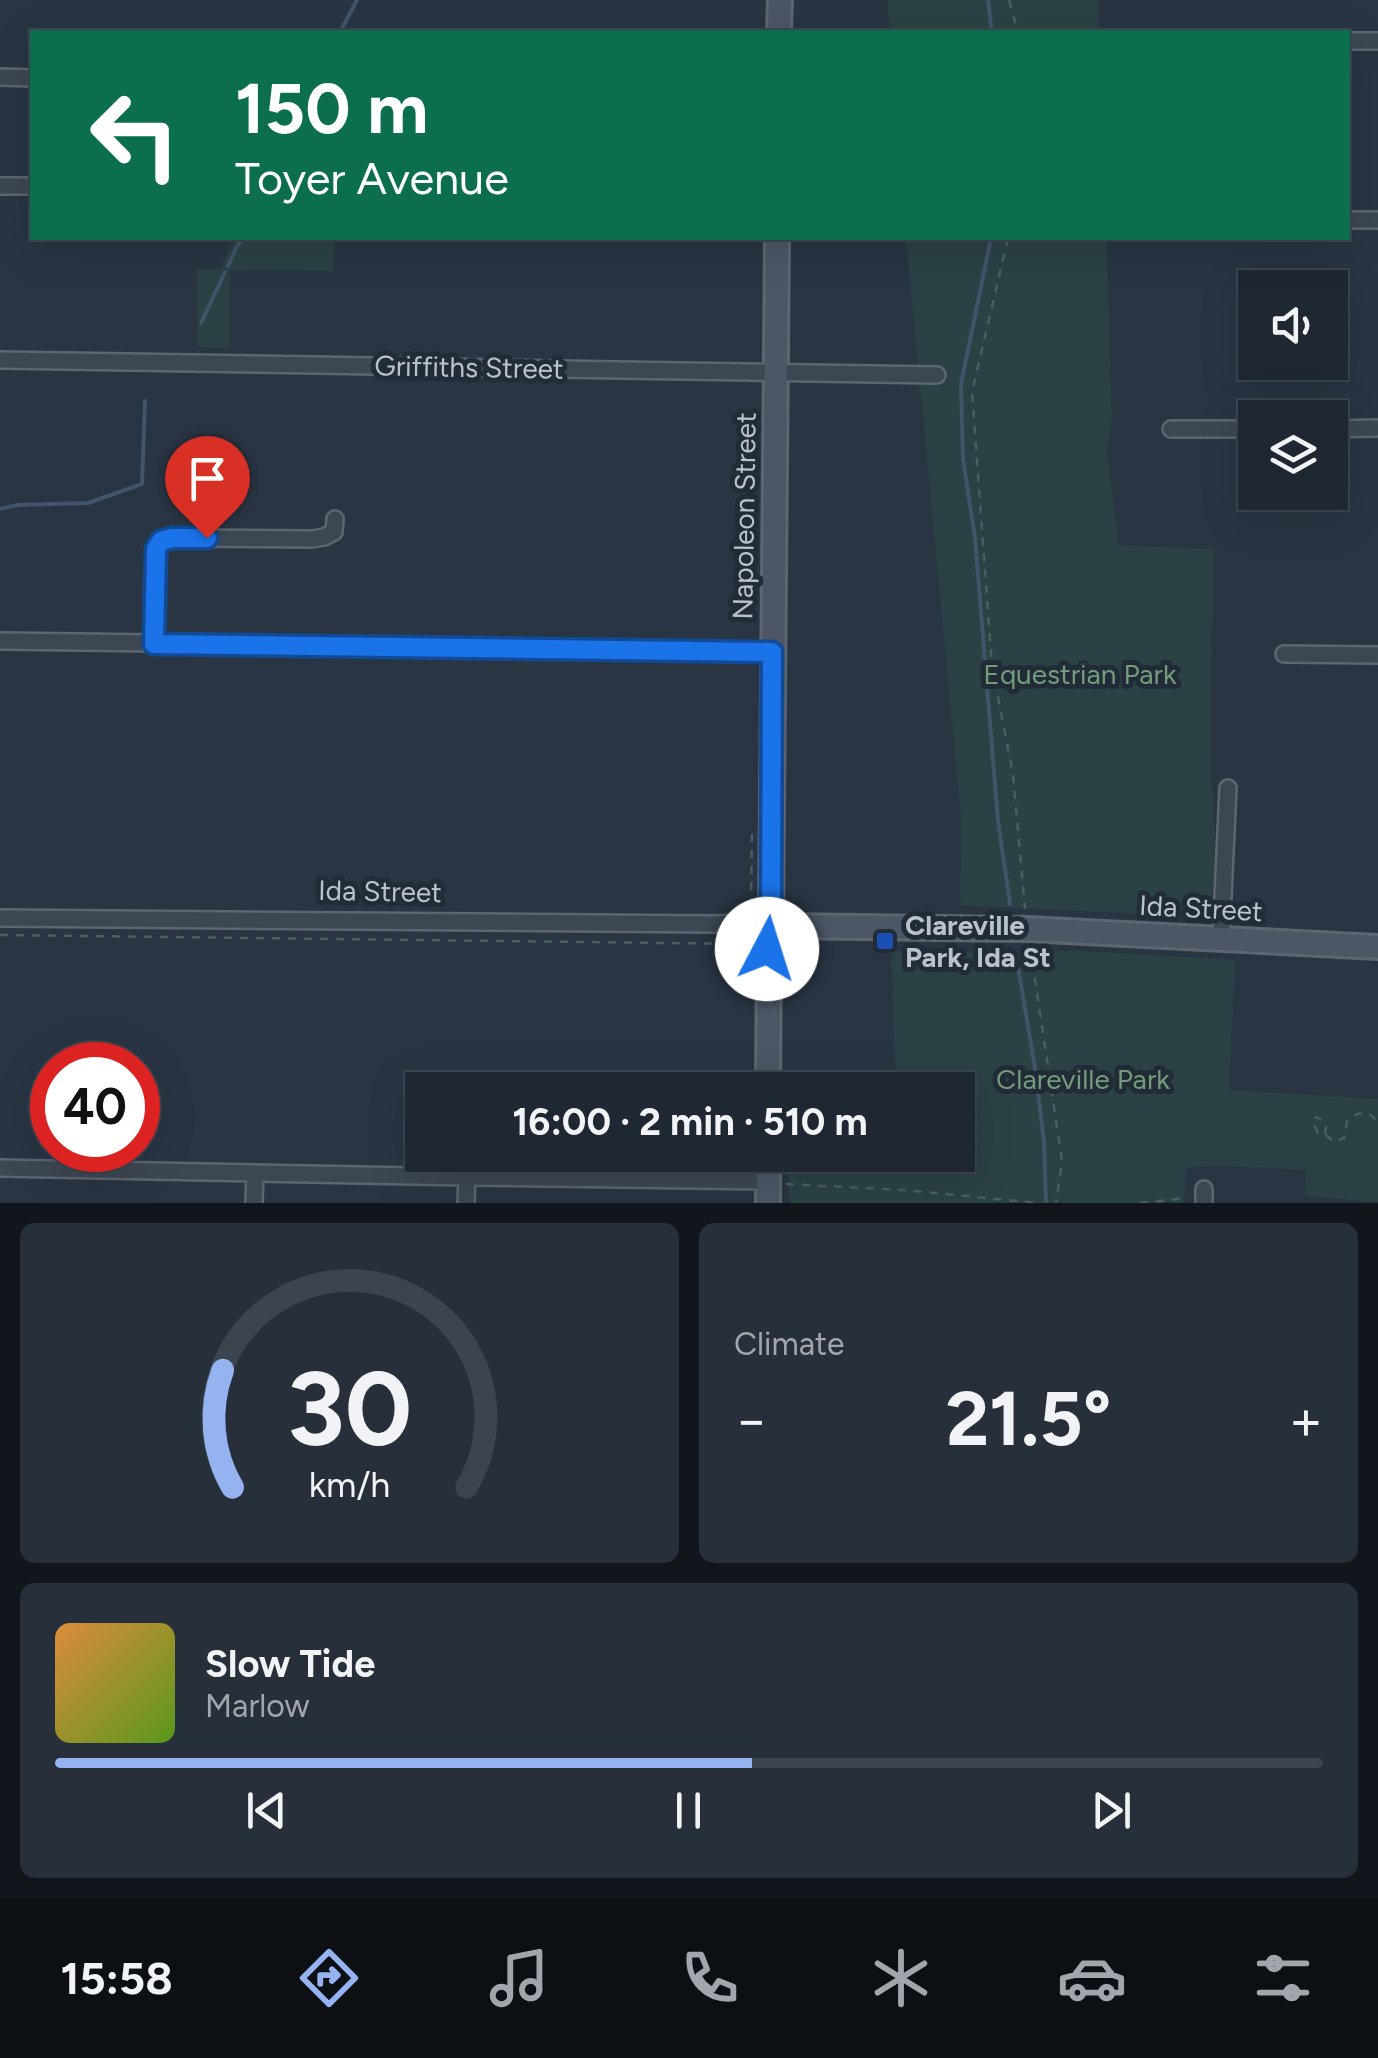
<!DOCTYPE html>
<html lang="en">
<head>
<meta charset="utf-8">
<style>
	:root { --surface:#1f2832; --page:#27303a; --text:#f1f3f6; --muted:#a1a6ac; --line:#3c444d; --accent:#95b2f1 }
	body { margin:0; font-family:Figtree,sans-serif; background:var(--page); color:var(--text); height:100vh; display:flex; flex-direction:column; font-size:38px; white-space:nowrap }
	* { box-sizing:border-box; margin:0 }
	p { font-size:32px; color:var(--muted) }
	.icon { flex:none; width:55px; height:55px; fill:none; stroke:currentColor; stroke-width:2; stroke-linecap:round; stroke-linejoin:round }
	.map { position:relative; height:1203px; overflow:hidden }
	.side { display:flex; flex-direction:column; gap:20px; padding:20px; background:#11161c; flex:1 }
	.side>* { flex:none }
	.banner { position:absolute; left:30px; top:30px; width:1320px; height:210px; border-radius:0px; box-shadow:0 10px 40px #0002,0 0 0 2px var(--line); background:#0b6e4f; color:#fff; overflow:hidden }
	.controls { position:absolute; left:1238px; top:270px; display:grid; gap:20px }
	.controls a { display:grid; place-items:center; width:110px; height:110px; border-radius:0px; background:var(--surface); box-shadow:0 10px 40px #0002,0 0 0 2px var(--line); font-size:50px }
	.speed { position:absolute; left:30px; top:1042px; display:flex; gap:20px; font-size:50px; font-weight:700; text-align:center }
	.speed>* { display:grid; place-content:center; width:130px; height:130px; border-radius:50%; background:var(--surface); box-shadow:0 10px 40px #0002,0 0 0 2px var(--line); line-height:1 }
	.speed .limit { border:15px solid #d22; background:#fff; color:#111 }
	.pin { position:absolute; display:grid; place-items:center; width:85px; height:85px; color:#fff; margin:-102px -42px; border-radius:50% 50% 50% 0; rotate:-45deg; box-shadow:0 0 10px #0007 }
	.pin .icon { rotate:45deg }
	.me { position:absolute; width:110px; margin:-55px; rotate:5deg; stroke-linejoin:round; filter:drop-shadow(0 0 8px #0008) }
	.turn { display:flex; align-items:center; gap:35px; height:210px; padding:0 40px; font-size:45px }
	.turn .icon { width:130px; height:130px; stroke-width:2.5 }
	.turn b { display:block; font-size:70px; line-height:85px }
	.big { font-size:75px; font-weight:700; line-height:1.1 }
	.side .tile { flex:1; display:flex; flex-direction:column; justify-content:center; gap:15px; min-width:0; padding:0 35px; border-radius:15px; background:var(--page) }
	.side .dial { align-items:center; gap:0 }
	.dial svg { height:260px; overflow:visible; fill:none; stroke:var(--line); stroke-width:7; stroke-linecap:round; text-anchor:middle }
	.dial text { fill:var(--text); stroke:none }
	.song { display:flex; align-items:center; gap:30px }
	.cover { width:120px; height:120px; border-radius:15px; background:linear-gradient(135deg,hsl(30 70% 55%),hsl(90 70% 35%)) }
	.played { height:10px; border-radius:5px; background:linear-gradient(90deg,var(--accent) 55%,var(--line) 55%) }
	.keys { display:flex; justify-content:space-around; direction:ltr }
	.heat { display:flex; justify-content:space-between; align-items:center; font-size:55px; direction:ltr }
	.side .tiles { flex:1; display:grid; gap:20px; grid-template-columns:1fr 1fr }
	.tile:last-child { grid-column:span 2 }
	.trip { position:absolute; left:405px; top:1072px; width:570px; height:100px; border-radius:0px; background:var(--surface); box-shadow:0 10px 40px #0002,0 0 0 2px var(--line); font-weight:700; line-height:100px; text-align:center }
	.tab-bar { display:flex; height:160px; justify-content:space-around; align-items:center; background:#0c1014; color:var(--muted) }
	.tab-bar .icon { width:70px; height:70px }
	.tab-bar .current { color:var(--accent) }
	.tab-bar b { font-size:45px; color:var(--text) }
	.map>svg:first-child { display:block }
</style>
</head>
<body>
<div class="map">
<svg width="1378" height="1203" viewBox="0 0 1378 1203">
	<rect width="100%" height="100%" fill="#293543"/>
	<!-- green -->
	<g fill="#2b4244">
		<polygon points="887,0 1098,0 1099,32 890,32"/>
		<polygon points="234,238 334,238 334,271 230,270 230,348 198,347 197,269 220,269"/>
		<path d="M906,238h200l6,180 -5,34 12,93 95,4c-1,71 -5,144 -3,215 1,45 11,112 -6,153l-245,-12 1,-87z"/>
		<polygon points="891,951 1081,951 1235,960 1229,1090 1378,1099 1378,1202 1305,1196 1306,1170 1227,1166 1186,1167 1184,1203 790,1203 788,1161 898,1165 898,1155 958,1155 958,1090 896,1090"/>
	</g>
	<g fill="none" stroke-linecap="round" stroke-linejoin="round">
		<!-- stream -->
		<g stroke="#40546b" stroke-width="4">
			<polyline points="988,0 992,32"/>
			<polyline points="340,32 357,0"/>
			<polyline points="991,238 961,384 963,459 975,538 998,821 1010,904"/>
			<polyline points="228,266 237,246 244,238"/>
			<polyline points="201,323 225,272"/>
			<polyline points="0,509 17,505 88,503 142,484 145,401"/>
			<polyline points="1017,961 1035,1068 1044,1142 1046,1203"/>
		</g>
		<!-- street casing -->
		<g stroke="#5c6570" stroke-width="20">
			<g id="street">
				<polyline points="1348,41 1378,41"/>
				<polyline points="0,77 32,78"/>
				<polyline points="0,186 32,186"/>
				<polyline points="1348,220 1378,220"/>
				<polyline points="0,360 937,375"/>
				<polyline points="1171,429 1255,429"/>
				<polyline points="1330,429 1378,428"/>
				<polyline points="0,641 773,651"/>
				<polyline points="154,643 155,557 156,549 161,541 171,538 312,539 324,537 334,532 335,519"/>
				<polyline points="1284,654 1378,655"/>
				<polyline points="0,918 716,924 759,922"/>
				<polyline points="1221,939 1228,788"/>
				<polyline points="0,1168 467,1177 768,1181"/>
				<polyline points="254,1203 255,1173"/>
				<polyline points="466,1203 467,1177"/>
				<polyline points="1204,1203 1204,1189"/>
			</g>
		</g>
		<!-- secondary casing -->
		<g stroke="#5c6570" stroke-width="28">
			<g id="secondary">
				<polyline points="779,32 780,0"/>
				<polyline points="771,915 777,238"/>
				<polyline points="780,926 1027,929 1378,947"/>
				<polyline points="768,1090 769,936"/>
				<polyline points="768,1203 768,1155"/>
			</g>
		</g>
		<!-- path -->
		<g stroke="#495f60" stroke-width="2.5" stroke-dasharray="8 8" stroke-linecap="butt">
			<polyline points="1009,0 1018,32"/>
			<polyline points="1008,238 972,392 992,667 1013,774 1025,909"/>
			<polyline points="751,906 752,829"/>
			<polyline points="0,935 748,944"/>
			<polyline points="1030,946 1062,1161 1056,1203"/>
			<polyline points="1325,1134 1326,1126 1322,1120 1316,1117 1313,1123 1318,1133 1325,1134 1334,1142 1344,1138 1347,1121 1357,1114 1368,1113 1375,1119 1378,1126"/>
			<polyline points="786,1184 903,1190 1039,1203"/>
			<polyline points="1140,1203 1188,1198"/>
		</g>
		<!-- street -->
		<use href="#street" stroke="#3d4753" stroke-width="15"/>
		<!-- secondary -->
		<use href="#secondary" stroke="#4c5665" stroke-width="22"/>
	</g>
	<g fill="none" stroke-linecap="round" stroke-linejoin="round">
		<!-- route casing -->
		<g stroke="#114b97" stroke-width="25">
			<polyline id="route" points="207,538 172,538 161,541 156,549 154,644 772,652 771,915 777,917 780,926 778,932 769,936 767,949"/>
		</g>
		<!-- route -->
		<use href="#route" stroke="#1a73e8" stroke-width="18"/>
	</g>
	<!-- markers -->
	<rect fill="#1a4fb4" stroke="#222c38" stroke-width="4" x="875" y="931" width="20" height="20" rx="5"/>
	<g text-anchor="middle" stroke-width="10" stroke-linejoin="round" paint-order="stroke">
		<!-- street labels -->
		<g font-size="28" fill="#bbc2cc" stroke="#222c38">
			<text transform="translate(469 367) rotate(1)" y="10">Griffiths Street</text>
			<text transform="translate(744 516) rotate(-89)" y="10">Napoleon Street</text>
			<text transform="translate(380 891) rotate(1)" y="10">Ida Street</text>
			<text transform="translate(1201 908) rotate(3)" y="10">Ida Street</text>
		</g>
		<!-- park labels -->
		<g font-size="28" fill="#739c7a" stroke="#222c38">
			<text x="1080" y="684">Equestrian Park</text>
			<text x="1083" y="1089">Clareville Park</text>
		</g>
		<!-- poi labels -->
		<g font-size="28" font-weight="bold" fill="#bbc2cc" stroke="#222c38" text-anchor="start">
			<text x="905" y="935">Clareville<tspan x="905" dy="32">Park, Ida St</tspan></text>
		</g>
	</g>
</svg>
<div class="controls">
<a><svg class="icon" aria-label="sound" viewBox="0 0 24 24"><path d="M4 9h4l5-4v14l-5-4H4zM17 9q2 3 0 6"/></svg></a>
<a><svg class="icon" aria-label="layers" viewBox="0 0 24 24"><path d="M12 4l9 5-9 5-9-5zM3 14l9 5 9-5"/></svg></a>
</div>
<div class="speed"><div class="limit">40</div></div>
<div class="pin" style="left:207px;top:538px;background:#d93025"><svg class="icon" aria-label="arrive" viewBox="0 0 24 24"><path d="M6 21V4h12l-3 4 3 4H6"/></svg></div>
<svg class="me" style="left:767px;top:949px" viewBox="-20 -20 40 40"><circle r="19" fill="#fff"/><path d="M0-13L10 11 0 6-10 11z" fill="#1a73e8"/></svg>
<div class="trip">16:00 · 2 min · 510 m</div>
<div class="banner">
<div class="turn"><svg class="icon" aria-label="left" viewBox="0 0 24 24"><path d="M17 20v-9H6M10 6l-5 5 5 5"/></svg><div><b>150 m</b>Toyer Avenue</div></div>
</div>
</div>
<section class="side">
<div class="tiles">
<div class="tile dial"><svg viewBox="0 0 100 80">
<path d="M14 69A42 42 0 1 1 86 69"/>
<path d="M14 69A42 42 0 0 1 11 33" stroke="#95b2f1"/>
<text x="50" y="56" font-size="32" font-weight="700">30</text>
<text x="50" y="72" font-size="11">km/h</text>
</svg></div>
<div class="tile"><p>Climate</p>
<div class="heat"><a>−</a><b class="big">21.5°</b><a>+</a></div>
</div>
<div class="tile">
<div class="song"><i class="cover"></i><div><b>Slow Tide</b><p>Marlow</p></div></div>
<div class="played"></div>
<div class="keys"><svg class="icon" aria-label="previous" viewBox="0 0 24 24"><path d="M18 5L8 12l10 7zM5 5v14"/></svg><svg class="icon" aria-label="pause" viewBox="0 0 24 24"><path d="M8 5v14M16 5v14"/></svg><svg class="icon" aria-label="next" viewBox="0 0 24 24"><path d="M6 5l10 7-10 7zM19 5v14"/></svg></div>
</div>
</div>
</section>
<nav class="tab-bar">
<b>15:58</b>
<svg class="icon current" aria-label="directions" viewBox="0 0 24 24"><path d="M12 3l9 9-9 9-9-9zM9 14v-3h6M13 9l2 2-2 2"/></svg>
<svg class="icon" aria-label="music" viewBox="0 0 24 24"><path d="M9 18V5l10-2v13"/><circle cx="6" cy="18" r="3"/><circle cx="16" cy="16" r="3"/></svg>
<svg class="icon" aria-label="phone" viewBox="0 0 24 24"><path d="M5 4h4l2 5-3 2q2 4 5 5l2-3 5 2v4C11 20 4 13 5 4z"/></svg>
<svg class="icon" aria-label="climate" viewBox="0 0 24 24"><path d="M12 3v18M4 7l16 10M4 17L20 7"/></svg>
<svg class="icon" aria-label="car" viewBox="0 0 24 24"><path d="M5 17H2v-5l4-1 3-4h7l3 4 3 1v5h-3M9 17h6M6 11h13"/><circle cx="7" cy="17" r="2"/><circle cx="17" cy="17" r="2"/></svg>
<svg class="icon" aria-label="filters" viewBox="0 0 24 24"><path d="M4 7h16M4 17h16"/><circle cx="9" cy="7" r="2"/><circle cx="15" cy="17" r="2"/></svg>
</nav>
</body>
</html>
